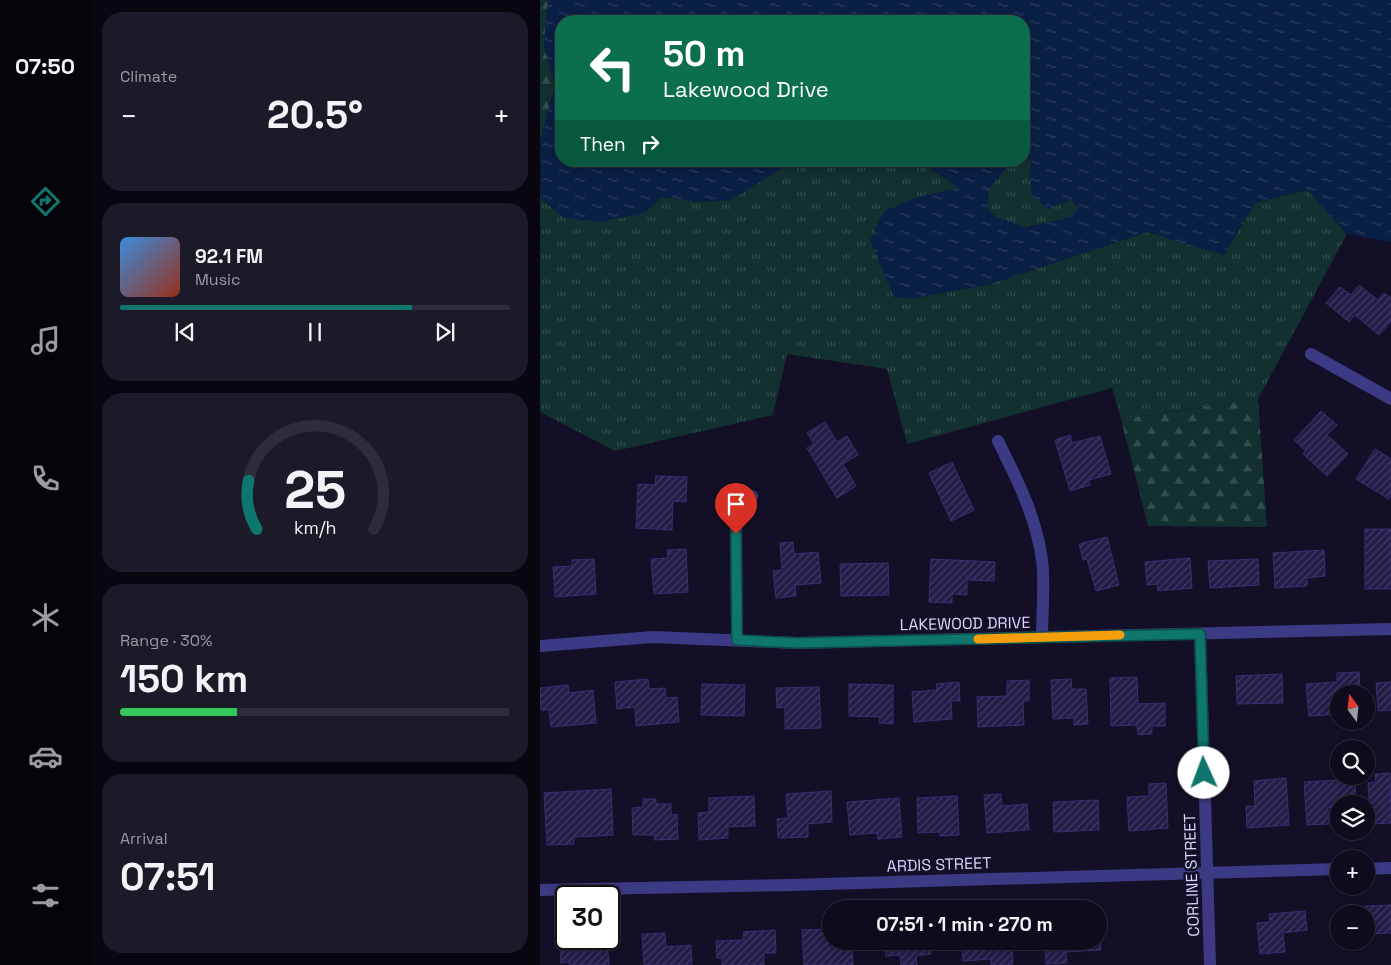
<!DOCTYPE html>
<html lang="en">
<head>
<meta charset="utf-8">
<style>
	:root { --surface:#0e0b1c; --page:#1c1929; --text:#f1f3f6; --muted:#9b9ba3; --line:#2e2b3b; --accent:#0f766e }
	body { margin:0; font-family:"Space Grotesk",sans-serif; background:var(--page); color:var(--text); height:100vh; display:flex; flex-direction:column; font-size:19px; white-space:nowrap }
	* { box-sizing:border-box; margin:0 }
	p { font-size:16px; color:var(--muted) }
	.icon { flex:none; width:28px; height:28px; fill:none; stroke:currentColor; stroke-width:2; stroke-linecap:round; stroke-linejoin:round }
	.map { position:relative; flex:1; overflow:hidden }
	.details { display:flex; flex-direction:column; gap:12px; padding:12px; background:#08060f; width:450px }
	.details>* { flex:none }
	.guide { position:absolute; left:15px; top:15px; width:475px; height:152px; border-radius:20px; box-shadow:0 2px 8px #0003,0 0 0 1px var(--line); background:#0b6e4f; color:#fff; overflow:hidden }
	.needle { width:32px; rotate:345deg }
	.fabs { position:absolute; left:790px; top:685px; display:grid; gap:10px }
	.fabs a { display:grid; place-items:center; width:45px; height:45px; border-radius:50%; background:var(--surface); box-shadow:0 2px 8px #0003,0 0 0 1px var(--line); font-size:25px }
	.speed { position:absolute; left:15px; top:885px; display:flex; gap:10px; font-size:25px; font-weight:700; text-align:center }
	.speed>* { display:grid; place-content:center; width:65px; height:65px; border-radius:50%; background:var(--surface); box-shadow:0 2px 8px #0003,0 0 0 1px var(--line); line-height:1 }
	.speed .limit { border:2px solid #111; border-radius:8px; background:#fff; color:#111 }
	.pin { position:absolute; display:grid; place-items:center; width:42px; height:42px; color:#fff; margin:-51px -21px; border-radius:50% 50% 50% 0; rotate:-45deg; box-shadow:0 0 5px #0007 }
	.pin .icon { rotate:45deg }
	.me { position:absolute; width:55px; margin:-28px; rotate:358deg; stroke-linejoin:round; filter:drop-shadow(0 0 4px #0008) }
	.turn { display:flex; align-items:center; gap:18px; height:105px; padding:0 25px; font-size:22px }
	.turn .icon { width:65px; height:65px; stroke-width:2.5 }
	.turn b { display:block; font-size:35px; line-height:42px }
	.then { display:flex; align-items:center; height:48px; padding:0 25px; background:#0003; gap:10px; font-size:19px }
	.big { font-size:38px; font-weight:700; line-height:1.1 }
	.details .card { flex:1; display:flex; flex-direction:column; justify-content:center; gap:8px; min-width:0; padding:0 18px; border-radius:20px; background:var(--page) }
	.details .dial { align-items:center; gap:0 }
	.dial svg { height:130px; overflow:visible; fill:none; stroke:var(--line); stroke-width:7; stroke-linecap:round; text-anchor:middle }
	.dial text { fill:var(--text); stroke:none }
	.song { display:flex; align-items:center; gap:15px }
	.cover { width:60px; height:60px; border-radius:8px; background:linear-gradient(135deg,hsl(210 70% 55%),hsl(10 70% 35%)) }
	.played { height:5px; border-radius:2px; background:linear-gradient(90deg,var(--accent) 75%,var(--line) 75%) }
	.keys { display:flex; justify-content:space-around; direction:ltr }
	.heat { display:flex; justify-content:space-between; align-items:center; font-size:28px; direction:ltr }
	.charge { height:8px; border-radius:4px; background:linear-gradient(90deg,#34c759 30%,var(--line) 0) }
	.trip { position:absolute; left:282px; top:900px; width:285px; height:50px; border-radius:25px; background:var(--surface); box-shadow:0 2px 8px #0003,0 0 0 1px var(--line); font-weight:700; line-height:50px; text-align:center }
	main { display:flex; flex:1; min-height:0 }
	.menu { display:flex; flex-direction:column; width:90px; justify-content:space-around; align-items:center; background:#06040b; color:var(--muted) }
	.menu .icon { width:35px; height:35px }
	.menu .active { color:var(--accent) }
	.menu b { font-size:22px; color:var(--text) }
	.map>svg:first-child { display:block }
</style>
</head>
<body>
<main>
<nav class="menu">
<b>07:50</b>
<svg class="icon active" aria-label="directions" viewBox="0 0 24 24"><path d="M12 3l9 9-9 9-9-9zM9 14v-3h6M13 9l2 2-2 2"/></svg>
<svg class="icon" aria-label="music" viewBox="0 0 24 24"><path d="M9 18V5l10-2v13"/><circle cx="6" cy="18" r="3"/><circle cx="16" cy="16" r="3"/></svg>
<svg class="icon" aria-label="phone" viewBox="0 0 24 24"><path d="M5 4h4l2 5-3 2q2 4 5 5l2-3 5 2v4C11 20 4 13 5 4z"/></svg>
<svg class="icon" aria-label="climate" viewBox="0 0 24 24"><path d="M12 3v18M4 7l16 10M4 17L20 7"/></svg>
<svg class="icon" aria-label="car" viewBox="0 0 24 24"><path d="M5 17H2v-5l4-1 3-4h7l3 4 3 1v5h-3M9 17h6M6 11h13"/><circle cx="7" cy="17" r="2"/><circle cx="17" cy="17" r="2"/></svg>
<svg class="icon" aria-label="filters" viewBox="0 0 24 24"><path d="M4 7h16M4 17h16"/><circle cx="9" cy="7" r="2"/><circle cx="15" cy="17" r="2"/></svg>
</nav>
<section class="details">
<div class="card"><p>Climate</p>
<div class="heat"><a>−</a><b class="big">20.5°</b><a>+</a></div>
</div>
<div class="card">
<div class="song"><i class="cover"></i><div><b>92.1 FM</b><p>Music</p></div></div>
<div class="played"></div>
<div class="keys"><svg class="icon" aria-label="previous" viewBox="0 0 24 24"><path d="M18 5L8 12l10 7zM5 5v14"/></svg><svg class="icon" aria-label="pause" viewBox="0 0 24 24"><path d="M8 5v14M16 5v14"/></svg><svg class="icon" aria-label="next" viewBox="0 0 24 24"><path d="M6 5l10 7-10 7zM19 5v14"/></svg></div>
</div>
<div class="card dial"><svg viewBox="0 0 100 80">
<path d="M14 69A42 42 0 1 1 86 69"/>
<path d="M14 69A42 42 0 0 1 9 39" stroke="#0f766e"/>
<text x="50" y="56" font-size="32" font-weight="700">25</text>
<text x="50" y="72" font-size="11">km/h</text>
</svg></div>
<div class="card"><p>Range · 30%</p><b class="big">150 km</b><div class="charge"></div></div>
<div class="card"><p>Arrival</p><b class="big">07:51</b></div>
</section>
<div class="map">
<svg width="851" height="965" viewBox="0 0 851 965">
	<defs>
		<pattern id="grass-tufts" width="24" height="20" patternUnits="userSpaceOnUse" patternTransform="scale(1.25)"><rect width="24" height="20" fill="#12302f"/><path d="M3 7l-1-3M5 7V3M7 7l1-3M15 17l-1-3M17 17v-4M19 17l1-3" fill="none" stroke="#344d4e"/></pattern>
		<pattern id="forest-firs" width="22" height="20" patternUnits="userSpaceOnUse" patternTransform="scale(1.25)"><rect width="22" height="20" fill="#12302f"/><path d="M5 1l3.5 6h-7zM16 11l3.5 6h-7z" fill="#344d4e"/></pattern>
		<pattern id="water-ripples" width="26" height="14" patternUnits="userSpaceOnUse" patternTransform="scale(1.25)"><rect width="26" height="14" fill="#0a1f44"/><path d="M2 4q2-2 4 0t4 0M15 11q2-2 4 0t4 0" fill="none" stroke="#2d3f60"/></pattern>
		<pattern id="building-hatch" width="6" height="6" patternUnits="userSpaceOnUse" patternTransform="scale(1.25)"><rect width="6" height="6" fill="#241b47"/><path d="M-1 1l2-2M0 6l6-6M5 7l2-2" fill="none" stroke="#433b63"/></pattern>
	</defs>
	<rect width="100%" height="100%" fill="#130f26"/>
	<!-- grass -->
	<g fill="url(#grass-tufts)">
		<polygon points="484,158 492,160 489,177 532,200 539,209 525,219 486,227 455,217 447,207 449,188 470,164 475,161 484,161"/>
		<path d="M284,161h98c11,12 25,17 36,27l-43,10 -5,101 80,-15 157,-52 77,23 31,-52 52,-14 40,45 -89,165 -137,20 -9,-31 -205,56 -20,-75 -100,-15 -14,61 -158,36 -75,-39v-228l1,15 102,15 19,-17 36,5 33,-2 49,-31z"/>
	</g>
	<!-- forest -->
	<g fill="url(#forest-firs)">
		<polygon points="0,0 8,0 4,46 15,86 0,142"/>
		<polygon points="718,399 727,527 608,526 581,419"/>
	</g>
	<!-- water -->
	<path fill="url(#water-ripples)" d="M8,0h843v242l-44,-8 -40,-44 -52,13 -31,52 -77,-23 -157,52 -80,15 -16,-2 -24,-57 14,-29 31,-13 42,-10c-10,-11 -24,-15 -35,-27h93l-5,3 -21,24 -2,19 8,10 31,10 39,-8 14,-10 -7,-9 -25,9 -15,-14 -3,-18 3,-16 -8,-4v-136h-463v140h263l-44,8 -49,31 -33,2 -36,-5 -19,17 -44,8 -35,-4 -23,-19 -1,-57 15,-56 -11,-40z"/>
	<!-- building -->
	<g fill="url(#building-hatch)" stroke="#3b2d73">
		<polygon points="819,285 838,300 844,293 851,298 851,321 839,335 815,315 809,322 786,303 800,287 811,295"/>
		<polygon points="781,411 797,425 787,435 808,454 787,476 763,454 766,451 754,440"/>
		<polygon points="285,422 297,442 307,436 318,455 303,464 316,486 297,498 267,448 274,444 267,433"/>
		<polygon points="530,435 532,443 560,436 571,474 549,480 550,485 530,491 515,440"/>
		<polygon points="835,449 851,459 851,496 849,499 816,479"/>
		<polygon points="412,462 434,510 411,521 389,473"/>
		<polygon points="116,476 147,477 146,502 133,501 132,530 96,528 98,484 115,485"/>
		<rect x="825" y="529" width="26" height="60"/>
		<polygon points="567,537 579,585 556,591 547,559 543,560 539,544"/>
		<polygon points="253,542 254,554 278,552 281,583 255,585 256,596 236,598 233,571 242,570 240,543"/>
		<polygon points="146,549 148,592 114,594 111,559 128,558 127,550"/>
		<polygon points="784,550 785,576 767,578 767,586 735,588 733,553"/>
		<polygon points="650,558 652,588 618,591 617,584 607,585 605,562"/>
		<polygon points="54,559 56,594 15,597 13,567 32,566 32,560"/>
		<polygon points="391,559 455,562 454,581 427,580 427,595 412,594 412,603 389,602"/>
		<polygon points="718,559 719,585 670,588 668,561"/>
		<polygon points="348,563 349,595 301,596 300,564"/>
		<polygon points="819,672 820,692 799,694 799,714 769,716 766,684 797,682 797,673"/>
		<polygon points="742,674 743,703 697,704 696,676"/>
		<polygon points="597,677 598,704 625,703 625,726 612,726 612,734 598,735 597,725 571,726 570,678"/>
		<polygon points="108,679 109,689 125,688 126,698 137,697 139,722 96,726 95,707 77,709 75,682"/>
		<polygon points="531,679 532,689 546,689 548,724 534,725 534,718 513,719 511,680"/>
		<polygon points="489,680 489,701 483,701 484,725 438,727 437,697 467,696 467,681"/>
		<polygon points="419,682 420,701 411,701 412,719 374,722 372,692 397,690 396,684"/>
		<polygon points="851,682 851,710 838,711 836,683"/>
		<polygon points="162,684 205,685 204,716 161,715"/>
		<polygon points="309,684 353,685 353,724 339,723 340,717 309,716"/>
		<polygon points="28,685 29,693 53,690 56,723 11,727 9,710 1,710 0,688"/>
		<polygon points="279,687 281,728 245,729 245,707 237,708 236,688"/>
		<polygon points="850,773 851,823 831,824 828,783 836,782 835,774"/>
		<polygon points="746,778 749,825 707,828 706,806 715,806 714,781"/>
		<polygon points="815,779 816,804 799,804 799,808 788,808 789,824 767,825 764,782"/>
		<polygon points="626,783 628,828 589,831 587,797 609,796 609,784"/>
		<polygon points="71,789 73,835 34,837 34,844 7,845 4,793"/>
		<polygon points="291,791 292,822 268,824 268,837 238,838 237,819 248,818 246,794"/>
		<polygon points="461,794 462,806 487,804 489,830 447,833 444,795"/>
		<polygon points="214,796 215,826 188,827 188,838 159,840 158,813 169,812 169,798"/>
		<polygon points="417,796 419,835 400,836 399,832 378,833 377,798"/>
		<polygon points="359,798 362,837 338,839 337,833 310,835 307,802"/>
		<polygon points="103,799 116,799 116,804 131,804 131,815 137,814 138,839 114,840 115,835 93,835 92,808 103,807"/>
		<polygon points="558,800 559,830 514,832 513,802"/>
		<polygon points="851,905 851,933 826,934 825,906"/>
		<polygon points="765,911 767,930 743,933 745,952 720,954 717,923 730,922 729,914"/>
		<polygon points="559,924 561,950 526,952 527,963 506,964 505,941 559,941"/>
		<polygon points="288,929 288,947 312,946 313,965 264,965 262,930"/>
		<polygon points="235,930 236,953 224,953 224,965 182,965 182,958 177,958 176,941 204,940 203,932"/>
		<polygon points="125,933 126,947 151,945 152,965 104,965 102,934"/>
		<polygon points="26,935 26,939 41,939 41,943 67,941 69,965 30,965 29,962 21,963 19,936"/>
		<polygon points="345,941 390,941 391,954 376,956 377,965 361,965 360,955 346,956"/>
		<polygon points="422,941 472,941 473,965 451,965 451,959 423,961"/>
	</g>
	<g fill="none" stroke-linecap="round" stroke-linejoin="round">
		<!-- street -->
		<g stroke="#3d3a85" stroke-width="12">
			<polyline points="771,354 851,399"/>
			<path d="M458,441c19,38 38,75 44,119 3,25 0,52 0,77"/>
			<polyline points="660,634 670,965"/>
			<polyline points="197,640 196,516 212,496"/>
			<polyline points="0,646 113,637 257,643 851,629"/>
			<polyline points="826,869 851,868"/>
			<polyline points="0,890 251,885 799,869"/>
		</g>
	</g>
	<g fill="none" stroke-linecap="round" stroke-linejoin="round">
		<!-- route casing -->
		<g stroke="#0a4d48" stroke-width="12">
			<polyline id="route" points="196,534 197,640 257,643 660,634 664,773"/>
		</g>
		<!-- route -->
		<use href="#route" stroke="#0f766e" stroke-width="9"/>
		<!-- slow -->
		<polyline stroke="#f59e0b" stroke-width="9" points="438,639 580,635"/>
	</g>
	<g text-anchor="middle" stroke-width="5" stroke-linejoin="round" paint-order="stroke">
		<!-- street labels -->
		<g font-size="16" fill="#d9d4ff" stroke="#130f26">
			<text transform="translate(425 623) rotate(-1)" y="6">LAKEWOOD DRIVE</text>
			<text transform="translate(399 864) rotate(-2)" y="6">ARDIS STREET</text>
			<text transform="translate(651 875) rotate(-92)" y="6">CORLINE STREET</text>
		</g>
	</g>
</svg>
<div class="fabs">
<a><svg class="needle" viewBox="-14 -14 28 28"><path d="M0-13l5 13h-10z" fill="#e53935"/><path d="M0 13l5-13h-10z" fill="#9b9ba3"/></svg></a>
<a><svg class="icon" aria-label="search" viewBox="0 0 24 24"><circle cx="10" cy="10" r="6"/><path d="M15 15l6 6"/></svg></a>
<a><svg class="icon" aria-label="layers" viewBox="0 0 24 24"><path d="M12 4l9 5-9 5-9-5zM3 14l9 5 9-5"/></svg></a>
<a>+</a>
<a>−</a>
</div>
<div class="speed"><div class="limit">30</div></div>
<div class="pin" style="left:196px;top:534px;background:#d93025"><svg class="icon" aria-label="arrive" viewBox="0 0 24 24"><path d="M6 21V4h12l-3 4 3 4H6"/></svg></div>
<svg class="me" style="left:664px;top:773px" viewBox="-20 -20 40 40"><circle r="19" fill="#fff"/><path d="M0-13L10 11 0 6-10 11z" fill="#0f766e"/></svg>
<div class="trip">07:51 · 1 min · 270 m</div>
<div class="guide">
<div class="turn"><svg class="icon" aria-label="left" viewBox="0 0 24 24"><path d="M17 20v-9H6M10 6l-5 5 5 5"/></svg><div><b>50 m</b>Lakewood Drive</div></div>
<div class="then">Then<svg class="icon" aria-label="right" viewBox="0 0 24 24"><path d="M7 20v-9h11M14 6l5 5-5 5"/></svg></div>
</div>
</div>
</main>
</body>
</html>
